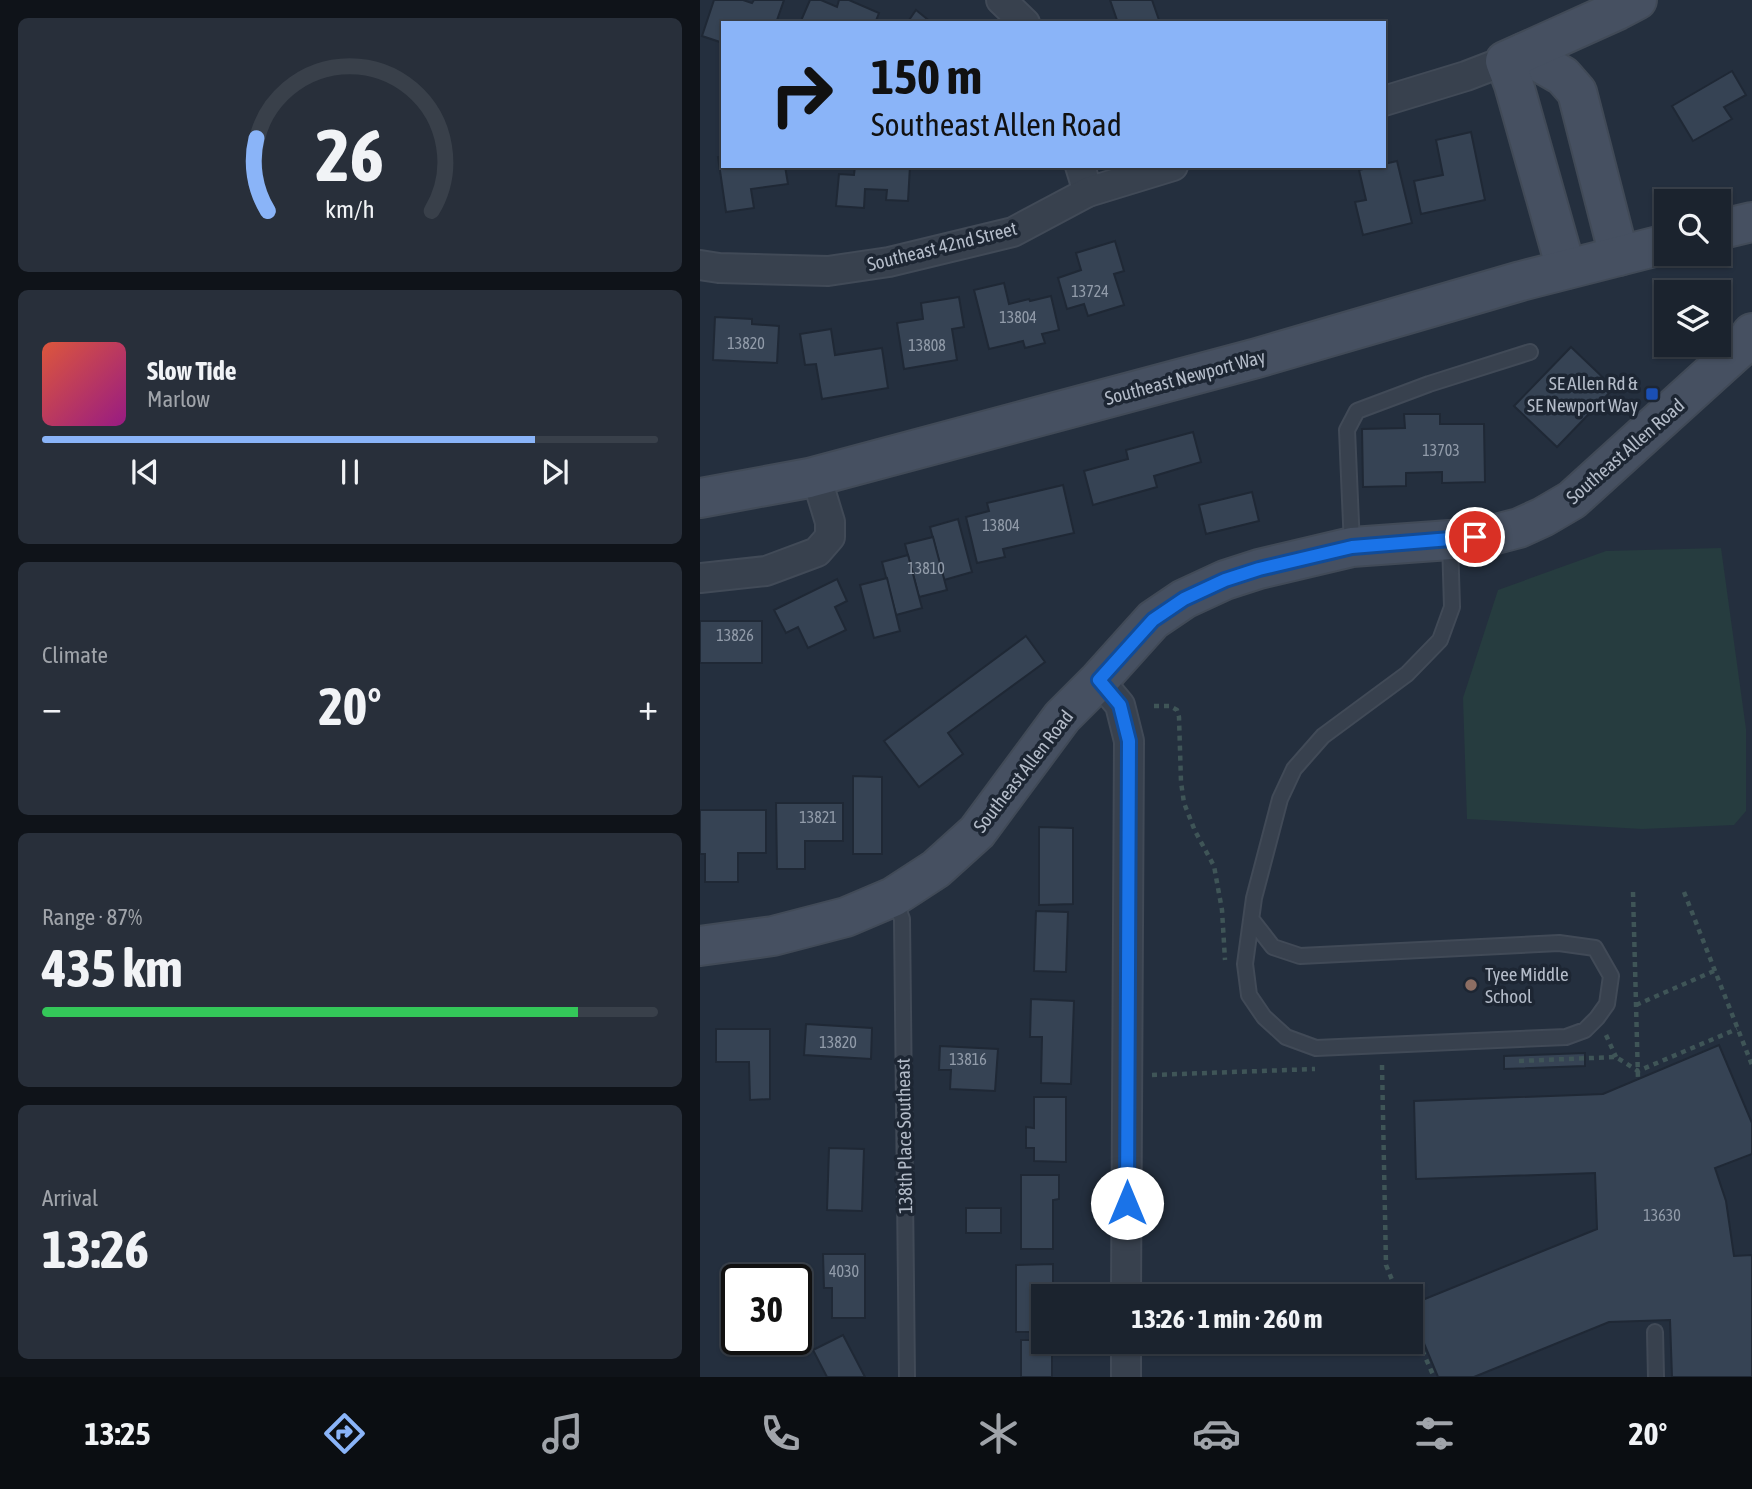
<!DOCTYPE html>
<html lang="en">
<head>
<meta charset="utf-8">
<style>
	:root { --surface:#1b232e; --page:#282f3a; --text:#f1f3f6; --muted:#a0a4aa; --line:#39404a; --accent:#8ab4f8 }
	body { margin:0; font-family:"Asap Condensed",sans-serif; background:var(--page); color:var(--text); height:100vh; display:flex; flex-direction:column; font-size:26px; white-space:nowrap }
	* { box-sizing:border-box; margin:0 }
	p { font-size:23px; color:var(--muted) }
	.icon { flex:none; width:38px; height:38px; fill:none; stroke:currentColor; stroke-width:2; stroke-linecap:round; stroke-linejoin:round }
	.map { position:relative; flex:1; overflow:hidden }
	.sheet { display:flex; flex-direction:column; gap:18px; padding:18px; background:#0f1319; width:700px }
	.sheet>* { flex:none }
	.guide { position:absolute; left:21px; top:21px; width:665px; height:147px; border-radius:0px; box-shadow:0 2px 5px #0004,0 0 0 2px var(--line); background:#8ab4f8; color:#111; overflow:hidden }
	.buttons { position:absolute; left:954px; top:189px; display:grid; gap:14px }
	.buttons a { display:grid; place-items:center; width:77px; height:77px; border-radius:0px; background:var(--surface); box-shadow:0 2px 5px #0004,0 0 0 2px var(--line); font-size:35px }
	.speed { position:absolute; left:21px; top:1264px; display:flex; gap:14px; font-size:35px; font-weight:700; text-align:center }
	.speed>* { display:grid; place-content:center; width:91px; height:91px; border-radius:50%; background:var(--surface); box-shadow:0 2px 5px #0004,0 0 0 2px var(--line); line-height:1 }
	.speed .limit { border:4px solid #111; border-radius:10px; background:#fff; color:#111 }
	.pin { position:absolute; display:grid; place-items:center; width:60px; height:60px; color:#fff; margin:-30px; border:4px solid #fff; border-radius:50%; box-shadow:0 2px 7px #0007 }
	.me { position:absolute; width:77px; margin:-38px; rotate:0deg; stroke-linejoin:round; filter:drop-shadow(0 0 5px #0008) }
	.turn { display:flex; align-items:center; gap:24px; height:147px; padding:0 35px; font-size:32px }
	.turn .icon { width:91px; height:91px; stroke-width:2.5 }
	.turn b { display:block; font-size:49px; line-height:60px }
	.big { font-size:52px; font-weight:700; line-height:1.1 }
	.sheet .widget { flex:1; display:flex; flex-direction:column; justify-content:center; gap:10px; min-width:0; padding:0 24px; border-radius:10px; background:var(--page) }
	.sheet .dial { align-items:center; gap:0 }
	.dial svg { height:182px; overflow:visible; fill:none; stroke:var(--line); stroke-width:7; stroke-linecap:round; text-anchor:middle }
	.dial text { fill:var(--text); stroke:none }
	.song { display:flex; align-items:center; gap:21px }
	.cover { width:84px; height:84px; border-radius:10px; background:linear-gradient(135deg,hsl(10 70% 55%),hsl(310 70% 35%)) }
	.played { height:7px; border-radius:4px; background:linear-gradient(90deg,var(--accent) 80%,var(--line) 80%) }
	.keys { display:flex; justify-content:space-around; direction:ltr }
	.heat { display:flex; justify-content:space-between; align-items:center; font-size:38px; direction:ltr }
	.charge { height:10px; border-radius:5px; background:linear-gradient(90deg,#34c759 87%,var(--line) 0) }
	.trip { position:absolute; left:331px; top:1284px; width:392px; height:70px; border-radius:0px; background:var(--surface); box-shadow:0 2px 5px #0004,0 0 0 2px var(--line); font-weight:700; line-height:70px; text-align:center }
	.menu { display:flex; height:112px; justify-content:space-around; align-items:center; background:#0b0e12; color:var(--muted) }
	.menu .icon { width:49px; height:49px }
	.menu .active { color:var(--accent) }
	.menu b { font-size:32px; color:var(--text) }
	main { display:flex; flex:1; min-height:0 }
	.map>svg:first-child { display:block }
</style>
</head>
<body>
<main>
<section class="sheet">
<div class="widget dial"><svg viewBox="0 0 100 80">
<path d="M14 69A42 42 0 1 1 86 69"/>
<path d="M14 69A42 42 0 0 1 9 37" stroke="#8ab4f8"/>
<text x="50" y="56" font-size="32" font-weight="700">26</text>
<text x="50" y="72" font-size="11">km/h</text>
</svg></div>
<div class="widget">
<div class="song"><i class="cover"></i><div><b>Slow Tide</b><p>Marlow</p></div></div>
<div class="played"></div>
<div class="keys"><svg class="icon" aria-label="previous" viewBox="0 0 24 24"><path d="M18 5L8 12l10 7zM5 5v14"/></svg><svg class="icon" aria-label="pause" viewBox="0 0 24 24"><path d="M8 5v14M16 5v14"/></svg><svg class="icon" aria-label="next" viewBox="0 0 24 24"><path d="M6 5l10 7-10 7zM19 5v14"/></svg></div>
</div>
<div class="widget"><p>Climate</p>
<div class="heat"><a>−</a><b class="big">20°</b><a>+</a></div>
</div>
<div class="widget"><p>Range · 87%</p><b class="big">435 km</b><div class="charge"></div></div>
<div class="widget"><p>Arrival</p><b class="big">13:26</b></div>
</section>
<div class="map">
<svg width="1052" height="1377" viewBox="0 0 1052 1377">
	<rect width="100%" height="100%" fill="#242f3e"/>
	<!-- green -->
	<polygon fill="#263c3f" points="1021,548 1046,729 1046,811 1034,825 942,829 767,819 763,698 798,590 906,551"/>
	<!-- building -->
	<g fill="#364354" stroke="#1f2835" stroke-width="2">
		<polygon points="14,0 43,0 52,3 54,0 84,0 76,23 23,23 23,43 2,36"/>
		<polygon points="110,0 121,0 137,7 139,0 149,0 179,13 175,23 100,23"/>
		<polygon points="410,0 452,0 460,23 418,23"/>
		<polygon points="216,10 232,23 207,23"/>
		<polygon points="1032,71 1046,95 1024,107 1032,119 993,141 972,106"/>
		<polygon points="771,132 785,200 721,214 714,181 743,175 736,140"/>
		<polygon points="18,157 23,157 23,166 85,166 88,184 51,189 54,208 26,212"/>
		<polygon points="697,161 712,223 663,235 655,202 666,200 659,170 676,166 684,166 684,164"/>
		<polygon points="155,166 210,166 208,201 186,200 187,190 165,189 164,208 136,206 139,174 154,175"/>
		<polygon points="415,241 424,271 414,274 424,305 388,316 384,304 367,309 358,278 381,270 376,253"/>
		<polygon points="304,283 309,304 329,299 330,301 351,296 359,330 342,334 345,343 325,348 323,341 289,349 274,290"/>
		<polygon points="259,297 264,327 252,329 257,360 204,369 197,323 223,319 221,303"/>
		<polygon points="15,317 52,319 52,324 79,326 77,363 13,360"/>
		<polygon points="131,329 135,355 182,348 188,388 122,399 116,364 105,365 100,334"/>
		<polygon points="871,347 914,388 857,447 814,406"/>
		<polygon points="704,414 740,414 740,424 784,424 785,482 742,483 742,472 706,473 706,486 663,487 662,429 705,428"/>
		<polygon points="493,432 501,462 454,476 457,487 393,505 384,471 428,459 426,450"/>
		<polygon points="363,485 374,533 303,549 305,557 277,563 266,517 289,511 287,503"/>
		<polygon points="552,492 559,521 506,534 499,505"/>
		<polygon points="258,519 272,572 244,580 230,527"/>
		<polygon points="233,537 247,590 219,597 205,544"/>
		<polygon points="208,555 222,608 196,615 182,562"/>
		<polygon points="187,578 200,631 174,638 160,585"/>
		<polygon points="137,579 147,601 135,607 146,630 108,648 98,627 86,633 74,610"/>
		<rect x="0" y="621" width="62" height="42"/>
		<polygon points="326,636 345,662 248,733 263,754 219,787 184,741"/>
		<polygon points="153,776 182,777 182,854 153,854"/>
		<polygon points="76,803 143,803 143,841 105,841 105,869 77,869"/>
		<polygon points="0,810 66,810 66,853 38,853 38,882 5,882 5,854 0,854"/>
		<polygon points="339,827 373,828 373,904 339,905"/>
		<polygon points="336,911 368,912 366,972 334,971"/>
		<polygon points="331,999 374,1001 371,1084 341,1083 342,1037 330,1037"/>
		<polygon points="106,1024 172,1028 171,1059 104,1055"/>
		<polygon points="16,1029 70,1029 70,1099 50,1100 49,1062 16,1062"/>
		<polygon points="1019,1045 1052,1123 1052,1154 1015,1168 1026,1201 1034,1256 1052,1255 1052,1377 972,1377 970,1320 909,1322 774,1377 738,1377 710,1310 710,1305 897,1229 895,1173 716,1179 714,1101 903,1094"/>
		<polygon points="240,1046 298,1049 295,1091 250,1089 251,1070 239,1070"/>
		<polygon points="885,1053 885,1066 804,1069 804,1056"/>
		<polygon points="334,1097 366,1097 366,1162 334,1161 334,1148 326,1148 326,1127 334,1128"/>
		<polygon points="129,1148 164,1149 162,1211 127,1210"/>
		<polygon points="321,1175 359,1175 359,1199 353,1200 353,1249 321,1249"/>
		<rect x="266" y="1208" width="35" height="25"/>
		<polygon points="123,1254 165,1254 165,1318 132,1318 132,1288 124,1288"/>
		<polygon points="353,1264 353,1297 343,1297 343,1332 316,1332 316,1265"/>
		<polygon points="143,1335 165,1377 127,1377 113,1350"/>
		<polygon points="321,1340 343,1340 343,1342 352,1342 352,1377 321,1377"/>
	</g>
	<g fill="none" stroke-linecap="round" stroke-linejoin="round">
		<!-- lane casing -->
		<g stroke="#414a57" stroke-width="18">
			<g id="lane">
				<polyline points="652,546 647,430 657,411 729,384 830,352"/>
				<polyline points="194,898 202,919 207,1377"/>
				<polyline points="552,920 573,947 600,956 859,943 895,948 911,976 907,1004 897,1018 885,1030 866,1037 616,1048 586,1037 564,1017 549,995 545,964 554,898 580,799 594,769 623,736 707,674 740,640 752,607 750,541"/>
				<polyline points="955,1332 956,1377"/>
			</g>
		</g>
		<!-- street casing -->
		<g stroke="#414a57" stroke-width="32">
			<g id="street">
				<polyline points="301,0 325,23"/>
				<polyline points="684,101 766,76 805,61"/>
				<polyline points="380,166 388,192"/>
				<polyline points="0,265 19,268 128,271 189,262 313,232 388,192 473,166"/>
				<polyline points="0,578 66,571 117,552 130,537 130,522 116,476"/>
				<polyline points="399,680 420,705 429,741 426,1297"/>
				<polyline points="426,1377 426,1342"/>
			</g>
		</g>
		<!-- secondary casing -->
		<g stroke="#414a57" stroke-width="42">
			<g id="secondary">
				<polyline points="823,53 863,76 877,92 919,256"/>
				<polyline points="1018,230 1052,222"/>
				<polyline points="866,269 814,85 805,61 918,10 937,0"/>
				<polyline points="0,498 109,478 557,358 821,281 966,244"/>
				<polyline points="0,946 73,936 146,917 193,897 236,869 277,832 362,717 399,680 453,620 484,599 525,580 559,569 652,547 750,540 796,534 819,528 843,517 872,500 1043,345 1052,333"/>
			</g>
		</g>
		<!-- path -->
		<g stroke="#3f5557" stroke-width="4.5" stroke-dasharray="5 5" stroke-linecap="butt">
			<polyline points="454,706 470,706 477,710 479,717 481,782 484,803 495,831 514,866 522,910 525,960"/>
			<polyline points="933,892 938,1079"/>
			<polyline points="984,892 1052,1065"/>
			<polyline points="936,1005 1014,971"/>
			<polyline points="906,1035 916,1057"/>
			<polyline points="819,1061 916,1057 938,1071 1037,1029"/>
			<polyline points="682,1065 686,1265 699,1297"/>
			<polyline points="452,1075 615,1069"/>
			<polyline points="710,1323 734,1377"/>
		</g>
		<!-- lane -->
		<use href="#lane" stroke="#38414e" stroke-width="14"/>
		<!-- street -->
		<use href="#street" stroke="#38414e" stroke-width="28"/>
		<!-- secondary -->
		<use href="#secondary" stroke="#465061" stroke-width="38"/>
	</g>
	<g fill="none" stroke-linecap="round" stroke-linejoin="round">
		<!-- route casing -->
		<g stroke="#114b97" stroke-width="18">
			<polyline id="route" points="427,1203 429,741 420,705 399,680 453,620 484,599 525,580 559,569 652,547 775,537"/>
		</g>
		<!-- route -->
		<use href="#route" stroke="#1a73e8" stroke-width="12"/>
	</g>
	<!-- markers -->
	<rect fill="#1a4fb4" stroke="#1d2633" stroke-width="2.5" x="945" y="387" width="14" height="14" rx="3.5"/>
	<circle fill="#8d6e63" stroke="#1d2633" stroke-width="2.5" cx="771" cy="985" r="7"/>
	<g text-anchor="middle" stroke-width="7" stroke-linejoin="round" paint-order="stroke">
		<!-- number labels -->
		<g font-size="16" fill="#929caa">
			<text x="390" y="297">13724</text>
			<text x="318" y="323">13804</text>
			<text x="46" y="349">13820</text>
			<text x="227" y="351">13808</text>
			<text x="741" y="456">13703</text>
			<text x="301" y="531">13804</text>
			<text x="226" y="574">13810</text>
			<text x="35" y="641">13826</text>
			<text x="118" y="823">13821</text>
			<text x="138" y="1048">13820</text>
			<text x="268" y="1065">13816</text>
			<text x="962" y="1221">13630</text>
			<text x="144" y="1277">4030</text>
		</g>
		<!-- street labels -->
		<g font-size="19" fill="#b4bcc9" stroke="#1d2633">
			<text transform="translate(242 246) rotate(-14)" y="7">Southeast 42nd Street</text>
			<text transform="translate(485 377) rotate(-15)" y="7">Southeast Newport Way</text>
			<text transform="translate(925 451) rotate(-41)" y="7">Southeast Allen Road</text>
			<text transform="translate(323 771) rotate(-52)" y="7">Southeast Allen Road</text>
			<text transform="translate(204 1136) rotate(-91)" y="7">138th Place Southeast</text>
		</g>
		<!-- poi labels -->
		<g font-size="19" fill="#b4bcc9" stroke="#1d2633" text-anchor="end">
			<text x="938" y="390">SE Allen Rd &amp;<tspan x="938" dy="22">SE Newport Way</tspan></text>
			<text x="785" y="981" text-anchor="start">Tyee Middle<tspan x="785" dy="22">School</tspan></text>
		</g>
	</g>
</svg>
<div class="buttons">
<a><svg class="icon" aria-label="search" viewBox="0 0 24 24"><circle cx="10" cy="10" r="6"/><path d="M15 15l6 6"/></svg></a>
<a><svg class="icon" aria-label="layers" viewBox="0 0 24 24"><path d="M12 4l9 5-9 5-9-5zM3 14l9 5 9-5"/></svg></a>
</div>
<div class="speed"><div class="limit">30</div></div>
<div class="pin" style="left:775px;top:537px;background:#d93025"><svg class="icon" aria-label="arrive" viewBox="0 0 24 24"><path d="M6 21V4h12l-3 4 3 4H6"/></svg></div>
<svg class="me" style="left:427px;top:1203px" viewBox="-20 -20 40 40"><circle r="19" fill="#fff"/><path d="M0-13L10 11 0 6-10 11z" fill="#1a73e8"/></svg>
<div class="trip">13:26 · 1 min · 260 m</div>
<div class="guide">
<div class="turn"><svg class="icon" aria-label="right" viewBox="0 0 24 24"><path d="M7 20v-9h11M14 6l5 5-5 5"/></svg><div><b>150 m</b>Southeast Allen Road</div></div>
</div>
</div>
</main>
<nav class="menu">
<b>13:25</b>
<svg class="icon active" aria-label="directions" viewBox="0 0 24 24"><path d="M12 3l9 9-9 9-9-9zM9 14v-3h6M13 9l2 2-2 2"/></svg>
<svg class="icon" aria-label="music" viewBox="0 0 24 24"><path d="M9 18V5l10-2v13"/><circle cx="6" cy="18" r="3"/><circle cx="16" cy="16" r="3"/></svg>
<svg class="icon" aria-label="phone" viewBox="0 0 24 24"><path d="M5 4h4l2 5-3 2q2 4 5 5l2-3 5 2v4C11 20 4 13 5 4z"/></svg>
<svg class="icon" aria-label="climate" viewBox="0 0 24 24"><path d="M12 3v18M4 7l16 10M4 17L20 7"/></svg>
<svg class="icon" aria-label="car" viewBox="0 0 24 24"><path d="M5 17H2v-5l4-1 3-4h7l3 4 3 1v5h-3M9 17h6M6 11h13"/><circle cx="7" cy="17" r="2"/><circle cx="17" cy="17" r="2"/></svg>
<svg class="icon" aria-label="filters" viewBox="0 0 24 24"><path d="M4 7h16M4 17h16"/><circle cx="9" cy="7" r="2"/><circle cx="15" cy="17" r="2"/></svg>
<b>20°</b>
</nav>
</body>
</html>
